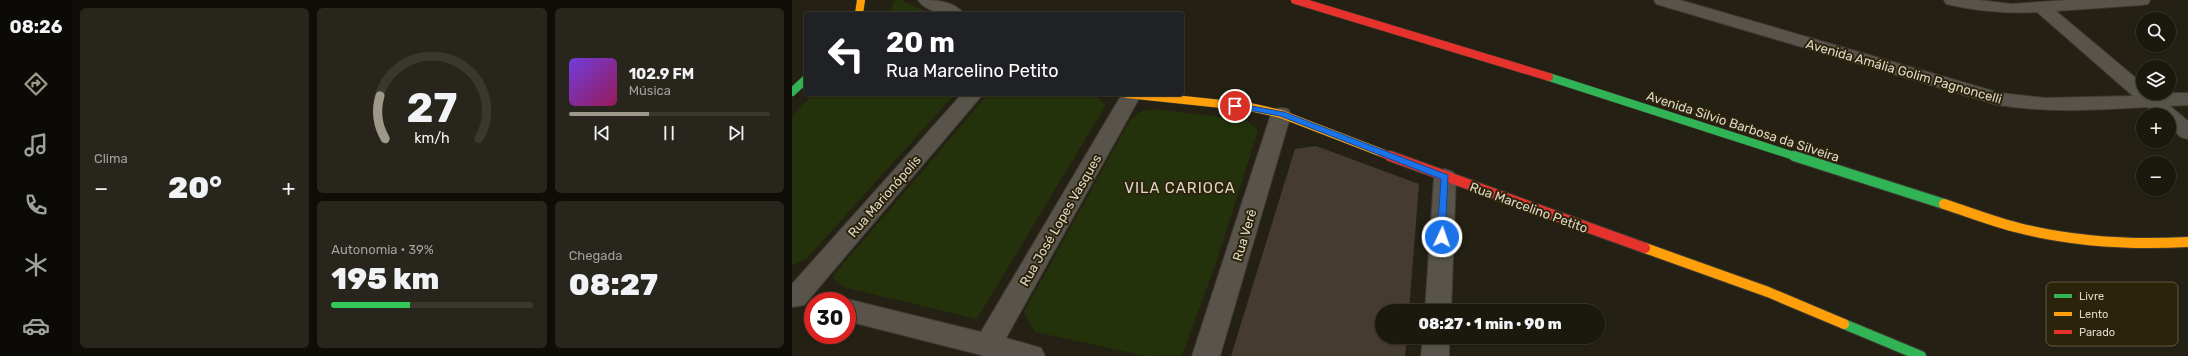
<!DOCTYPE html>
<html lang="pt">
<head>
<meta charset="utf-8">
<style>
	:root { --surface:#1b180e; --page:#28251c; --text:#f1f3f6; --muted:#a0a09e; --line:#39372e; --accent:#9d9889 }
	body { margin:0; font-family:Rubik,sans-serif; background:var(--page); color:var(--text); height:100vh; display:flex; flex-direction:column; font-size:15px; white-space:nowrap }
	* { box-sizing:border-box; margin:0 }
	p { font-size:13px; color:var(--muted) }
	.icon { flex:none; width:22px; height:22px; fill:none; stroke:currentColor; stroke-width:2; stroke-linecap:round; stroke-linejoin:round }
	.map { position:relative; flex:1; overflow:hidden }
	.drawer { display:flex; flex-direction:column; gap:8px; padding:8px; background:#0f0d08; width:720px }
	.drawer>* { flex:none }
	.guide { position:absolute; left:12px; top:12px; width:380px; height:84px; border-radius:4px; box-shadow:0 1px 3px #0004,0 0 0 1px var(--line); background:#202124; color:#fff; overflow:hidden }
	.fabs { position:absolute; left:1344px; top:12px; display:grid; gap:8px }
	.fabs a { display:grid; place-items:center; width:40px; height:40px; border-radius:50%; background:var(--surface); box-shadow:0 1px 3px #0004,0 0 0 1px var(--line); font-size:20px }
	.speed { position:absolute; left:12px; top:292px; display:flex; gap:8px; font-size:20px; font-weight:700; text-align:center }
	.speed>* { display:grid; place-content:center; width:52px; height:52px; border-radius:50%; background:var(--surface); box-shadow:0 1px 3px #0004,0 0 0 1px var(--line); line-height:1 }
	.speed .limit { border:6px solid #d22; background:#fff; color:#111 }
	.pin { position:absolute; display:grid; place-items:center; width:34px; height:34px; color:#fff; margin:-17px; border:2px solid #fff; border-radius:50%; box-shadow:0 1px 4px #0007 }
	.me { position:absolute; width:44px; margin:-22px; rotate:3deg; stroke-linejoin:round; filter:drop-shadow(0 0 3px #0008) }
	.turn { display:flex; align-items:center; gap:14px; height:84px; padding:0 16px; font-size:18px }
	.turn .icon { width:52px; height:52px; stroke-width:2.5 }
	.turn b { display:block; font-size:28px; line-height:34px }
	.big { font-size:30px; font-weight:800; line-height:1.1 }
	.drawer .card { flex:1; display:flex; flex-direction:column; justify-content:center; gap:6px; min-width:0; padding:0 14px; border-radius:6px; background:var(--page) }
	.drawer .dial { align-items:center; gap:0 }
	.dial svg { height:104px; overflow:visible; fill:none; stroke:var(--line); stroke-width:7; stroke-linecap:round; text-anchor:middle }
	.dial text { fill:var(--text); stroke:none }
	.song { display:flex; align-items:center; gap:12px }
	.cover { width:48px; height:48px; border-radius:6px; background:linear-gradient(135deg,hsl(260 70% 55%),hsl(330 70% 35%)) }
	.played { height:4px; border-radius:2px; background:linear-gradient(90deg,var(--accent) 40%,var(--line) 40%) }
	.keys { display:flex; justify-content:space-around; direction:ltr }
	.heat { display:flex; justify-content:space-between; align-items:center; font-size:22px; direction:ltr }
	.charge { height:6px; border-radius:3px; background:linear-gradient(90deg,#34c759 39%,var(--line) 0) }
	.drawer .tiles { flex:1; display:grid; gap:8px; grid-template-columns:repeat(3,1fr) }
	.card:first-child { grid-row:span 2 }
	.trip { position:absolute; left:583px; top:304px; width:230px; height:40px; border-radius:20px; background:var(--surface); box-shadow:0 1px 3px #0004,0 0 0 1px var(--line); font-weight:800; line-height:40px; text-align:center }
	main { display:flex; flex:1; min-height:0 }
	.tab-bar { display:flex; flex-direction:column; width:72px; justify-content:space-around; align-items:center; background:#0b0a06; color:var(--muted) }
	.tab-bar .icon { width:28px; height:28px }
	.tab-bar .current { color:var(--accent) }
	.tab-bar b { font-size:18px; color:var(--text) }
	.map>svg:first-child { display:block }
</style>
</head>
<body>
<main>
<nav class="tab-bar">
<b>08:26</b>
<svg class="icon current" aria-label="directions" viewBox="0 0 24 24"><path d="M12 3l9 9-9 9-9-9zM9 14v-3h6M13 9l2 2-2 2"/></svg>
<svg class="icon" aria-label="music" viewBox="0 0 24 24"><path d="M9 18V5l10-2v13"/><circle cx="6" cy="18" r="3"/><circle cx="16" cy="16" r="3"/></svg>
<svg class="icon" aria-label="phone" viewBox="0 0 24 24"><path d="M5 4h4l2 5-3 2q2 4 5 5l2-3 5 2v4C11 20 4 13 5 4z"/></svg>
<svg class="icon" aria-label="climate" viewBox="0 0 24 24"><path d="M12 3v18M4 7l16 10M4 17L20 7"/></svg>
<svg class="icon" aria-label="car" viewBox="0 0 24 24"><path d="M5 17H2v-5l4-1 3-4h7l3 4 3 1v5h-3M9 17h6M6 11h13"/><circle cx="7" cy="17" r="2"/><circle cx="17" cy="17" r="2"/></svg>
</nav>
<section class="drawer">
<div class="tiles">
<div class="card"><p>Clima</p>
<div class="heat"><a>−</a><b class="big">20°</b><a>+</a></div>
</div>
<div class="card dial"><svg viewBox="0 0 100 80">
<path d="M14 69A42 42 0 1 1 86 69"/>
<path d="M14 69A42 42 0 0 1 10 36" stroke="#9d9889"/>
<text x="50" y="56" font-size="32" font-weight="700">27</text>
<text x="50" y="72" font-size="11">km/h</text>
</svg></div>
<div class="card">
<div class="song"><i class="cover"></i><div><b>102.9 FM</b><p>Música</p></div></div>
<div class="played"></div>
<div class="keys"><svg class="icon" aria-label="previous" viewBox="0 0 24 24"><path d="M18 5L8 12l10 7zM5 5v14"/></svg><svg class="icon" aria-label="pause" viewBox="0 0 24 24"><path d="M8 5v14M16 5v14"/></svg><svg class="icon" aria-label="next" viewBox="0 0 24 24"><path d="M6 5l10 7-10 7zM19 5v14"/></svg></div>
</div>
<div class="card"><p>Autonomia · 39%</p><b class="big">195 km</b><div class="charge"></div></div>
<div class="card"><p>Chegada</p><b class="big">08:27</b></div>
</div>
</section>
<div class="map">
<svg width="1396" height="356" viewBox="0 0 1396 356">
	<rect width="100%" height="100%" fill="#242013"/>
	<!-- green -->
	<g fill="#24320c">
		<polygon points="103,0 109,0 140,14 97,14"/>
		<polygon points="21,94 163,94 15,258 0,265 0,117"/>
		<polygon points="196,94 301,94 314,105 185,319 51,287 40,277"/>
		<polygon points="361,109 454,120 466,130 423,266 390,355 354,356 243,332 232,312 338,120 348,112"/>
	</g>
	<!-- building -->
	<polygon fill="#463b30" points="524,146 627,184 617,311 590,311 590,337 615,337 613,356 439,356 503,149"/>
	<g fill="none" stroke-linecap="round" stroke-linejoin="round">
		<!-- street casing -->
		<g stroke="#403b32" stroke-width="2">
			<g id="street">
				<path d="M126,0c15,0 36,0 46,14 -16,0 -37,0 -46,-14z"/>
				<path d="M862,0h26l320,93 45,5 88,-2 -96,-84c-31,2 -60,-1 -91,-8l-2,-4h35l32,4 57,-4h82l-2,4 -6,1 -86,6 87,73v9h45v12l-18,1 18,15v18l-7,-2 -12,-10v-12h-13l-9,-8c-50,3 -99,6 -149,-2l-342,-101z"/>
				<polygon points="170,94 191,94 12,305 0,307 0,284"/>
				<polygon points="330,94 349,95 214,338 249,348 253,356 193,356 55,321 55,301 50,301 55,299 189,332"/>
				<polygon points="489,108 496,109 499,114 428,356 400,356 479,114 482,109"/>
				<polygon points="653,169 661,172 664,177 659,311 633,311 642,177 645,172"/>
				<polygon points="631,337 657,337 657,356 629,356"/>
			</g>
		</g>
		<!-- fast-far1 casing -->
		<g stroke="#403b32" stroke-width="9">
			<g id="fast-far1">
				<polyline points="757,77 1005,157"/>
				<polyline points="0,92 14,79"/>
			</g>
		</g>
		<!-- fast casing -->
		<g stroke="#403b32" stroke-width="12">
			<g id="fast">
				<polyline points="1002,156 1152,204"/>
				<polyline points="1052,324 1129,356"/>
			</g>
		</g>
		<!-- slow-far1 casing -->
		<g stroke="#403b32" stroke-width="9">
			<g id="slow-far1">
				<polyline points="67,14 69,0"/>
				<polyline points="335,94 458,107 489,114 590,153"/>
			</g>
		</g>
		<!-- slow casing -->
		<g stroke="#403b32" stroke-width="12">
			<g id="slow">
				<path d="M1152,204c25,8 50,18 75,24 56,14 112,17 169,14"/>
				<polyline points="853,248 976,292 1052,324"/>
			</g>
		</g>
		<!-- jam-far1 casing -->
		<g stroke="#403b32" stroke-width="9">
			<g id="jam-far1">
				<polyline points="503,0 757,77"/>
				<polyline points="590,153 600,157"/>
			</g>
		</g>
		<!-- jam casing -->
		<g stroke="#403b32" stroke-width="12">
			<polyline id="jam" points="598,156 853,248"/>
		</g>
		<!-- street -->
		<use href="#street" fill="#58544b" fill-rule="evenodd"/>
		<!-- fast-far1 -->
		<use href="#fast-far1" stroke="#30b455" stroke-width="8"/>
		<!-- fast -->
		<use href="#fast" stroke="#30b455" stroke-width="10"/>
		<!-- slow-far1 -->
		<use href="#slow-far1" stroke="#ff9f0a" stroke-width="8"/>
		<!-- slow -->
		<use href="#slow" stroke="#ff9f0a" stroke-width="10"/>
		<!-- jam-far1 -->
		<use href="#jam-far1" stroke="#e5322d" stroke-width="8"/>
		<!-- jam -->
		<use href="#jam" stroke="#e5322d" stroke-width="10"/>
	</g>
	<!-- route -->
	<polygon fill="#1a73e8" stroke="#114b97" points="443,103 492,112 656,175 653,239 650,240 645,237 649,179 488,116 440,107 439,106"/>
	<g text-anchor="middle" stroke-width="4" stroke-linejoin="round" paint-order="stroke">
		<!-- street labels -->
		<g font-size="13" fill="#ded8c9" stroke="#2c230b">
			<text transform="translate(1112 71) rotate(16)" y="5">Avenida Amália Golim Pagnoncelli</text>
			<text transform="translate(951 126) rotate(18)" y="5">Avenida Silvio Barbosa da Silveira</text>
			<text transform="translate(92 196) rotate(-49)" y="5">Rua Marionópolis</text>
			<text transform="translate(737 207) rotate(20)" y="5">Rua Marcelino Petito</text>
			<text transform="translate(268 220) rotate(-60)" y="5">Rua José Lopes Vasques</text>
			<text transform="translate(452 235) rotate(-73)" y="5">Rua Verê</text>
		</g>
		<!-- quarter labels -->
		<g font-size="15" letter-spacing="1" fill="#ded8c9" stroke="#2c230b">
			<text x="388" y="193">VILA CARIOCA</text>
		</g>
	</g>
	<!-- legend -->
	<rect x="1254" y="282" width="132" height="64" rx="6" fill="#2c230b" stroke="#615944" stroke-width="1"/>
	<rect x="1262" y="294" width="18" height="4" fill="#30b455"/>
	<rect x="1262" y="312" width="18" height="4" fill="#ff9f0a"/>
	<rect x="1262" y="330" width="18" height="4" fill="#e5322d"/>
	<g font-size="11" fill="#ded8c9">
		<text x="1287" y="300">Livre</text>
		<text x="1287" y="318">Lento</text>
		<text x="1287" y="336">Parado</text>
	</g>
</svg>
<div class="fabs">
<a><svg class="icon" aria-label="search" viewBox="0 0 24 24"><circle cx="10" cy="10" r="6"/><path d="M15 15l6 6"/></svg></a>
<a><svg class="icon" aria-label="layers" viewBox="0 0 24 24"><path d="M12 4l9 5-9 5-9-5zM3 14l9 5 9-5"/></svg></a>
<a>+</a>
<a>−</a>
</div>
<div class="speed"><div class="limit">30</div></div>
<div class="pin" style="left:443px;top:106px;background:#d93025"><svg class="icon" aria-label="arrive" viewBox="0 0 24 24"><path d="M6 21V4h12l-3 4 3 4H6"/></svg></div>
<svg class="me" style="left:650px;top:237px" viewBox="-20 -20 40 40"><circle r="17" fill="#1a73e8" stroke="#fff" stroke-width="3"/><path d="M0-11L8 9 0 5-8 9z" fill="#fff"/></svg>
<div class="trip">08:27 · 1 min · 90 m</div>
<div class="guide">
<div class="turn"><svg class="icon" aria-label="left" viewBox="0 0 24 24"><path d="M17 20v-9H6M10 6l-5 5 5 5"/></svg><div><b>20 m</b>Rua Marcelino Petito</div></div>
</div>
</div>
</main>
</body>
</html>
